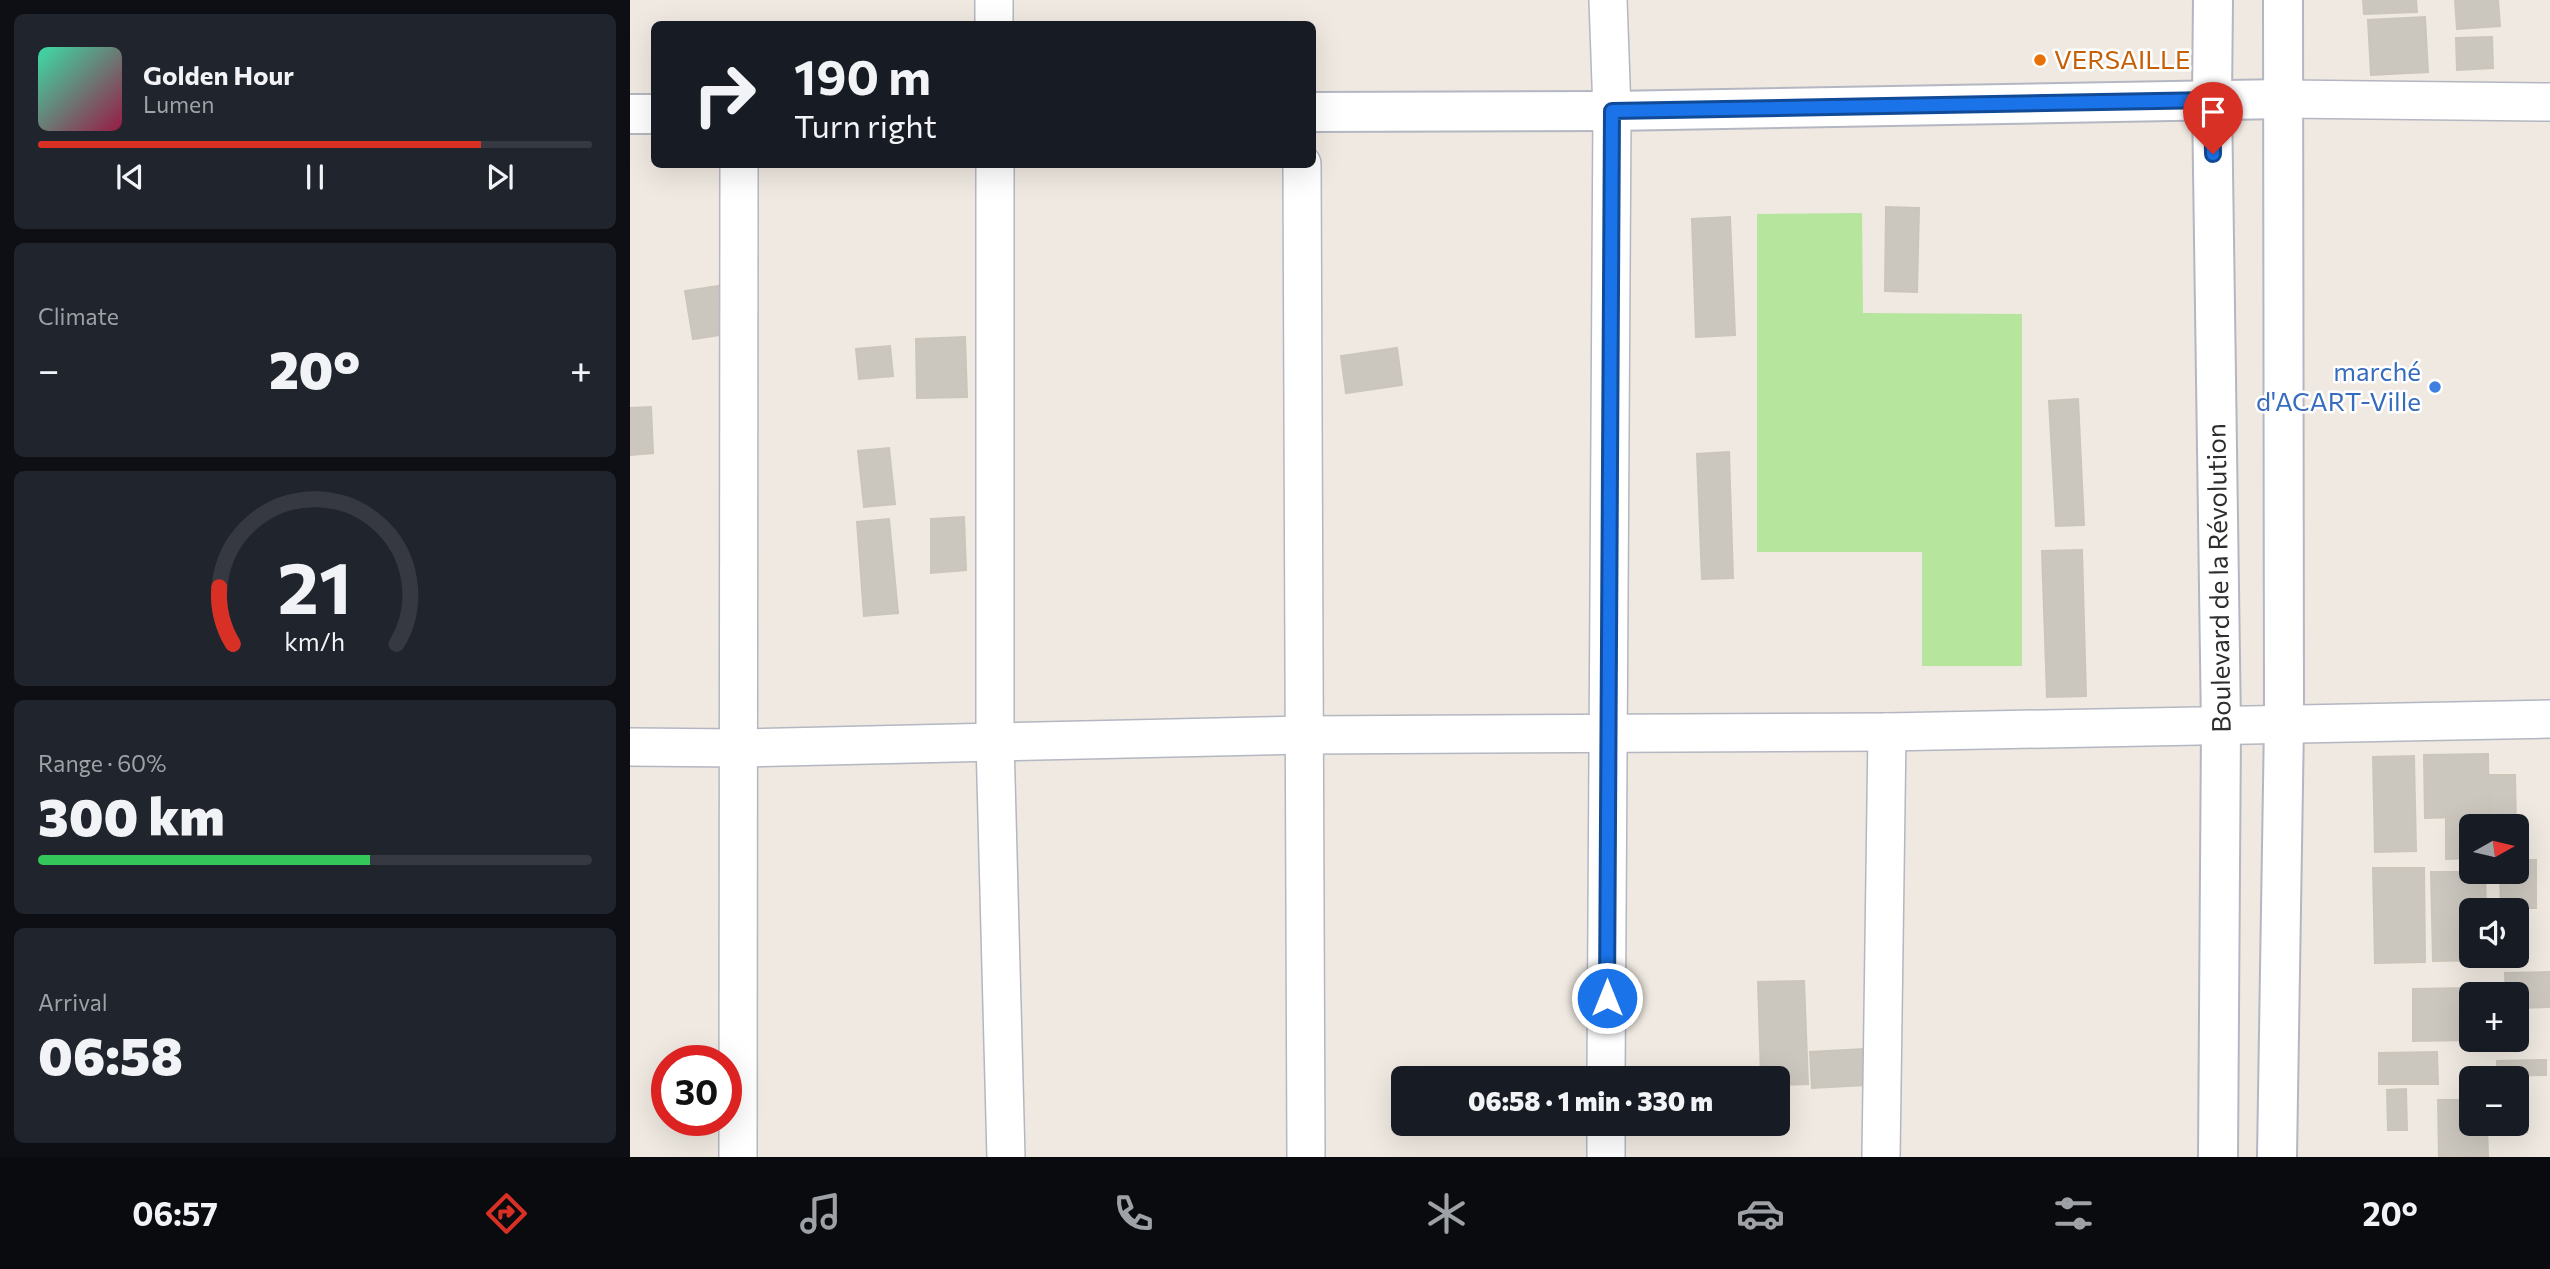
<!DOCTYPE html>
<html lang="en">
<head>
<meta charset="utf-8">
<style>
	:root { --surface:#171b24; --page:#20242c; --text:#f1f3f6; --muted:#9ea1a6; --line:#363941; --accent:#d93025 }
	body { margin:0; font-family:Commissioner,sans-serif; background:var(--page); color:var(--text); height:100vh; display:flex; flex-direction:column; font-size:26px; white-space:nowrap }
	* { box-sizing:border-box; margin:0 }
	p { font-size:23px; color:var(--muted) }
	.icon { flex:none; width:38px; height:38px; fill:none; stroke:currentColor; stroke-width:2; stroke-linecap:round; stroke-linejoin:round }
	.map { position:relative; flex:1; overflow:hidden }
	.sheet { display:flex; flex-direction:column; gap:14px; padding:14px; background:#0d0f14; width:630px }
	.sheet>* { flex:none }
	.banner { position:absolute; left:21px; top:21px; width:665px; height:147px; border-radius:10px; box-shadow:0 7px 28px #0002; background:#171b24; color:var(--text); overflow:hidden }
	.needle { width:46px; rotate:82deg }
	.tools { position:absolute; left:1829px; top:814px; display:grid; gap:14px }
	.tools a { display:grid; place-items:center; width:70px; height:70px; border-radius:10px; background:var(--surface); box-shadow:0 7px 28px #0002; font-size:35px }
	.speed { position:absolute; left:21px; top:1045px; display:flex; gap:14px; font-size:35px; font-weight:700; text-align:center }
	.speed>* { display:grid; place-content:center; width:91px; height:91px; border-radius:50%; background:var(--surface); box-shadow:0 7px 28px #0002; line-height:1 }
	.speed .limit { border:10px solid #d22; background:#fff; color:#111 }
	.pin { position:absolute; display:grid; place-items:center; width:60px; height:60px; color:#fff; margin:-72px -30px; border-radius:50% 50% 50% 0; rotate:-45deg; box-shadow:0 0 7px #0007 }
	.pin .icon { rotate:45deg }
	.me { position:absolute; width:77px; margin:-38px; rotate:0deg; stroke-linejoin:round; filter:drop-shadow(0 0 5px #0008) }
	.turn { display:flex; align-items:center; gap:24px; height:147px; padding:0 28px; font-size:32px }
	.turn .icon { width:91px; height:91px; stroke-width:2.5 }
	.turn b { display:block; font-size:49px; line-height:60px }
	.big { font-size:52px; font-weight:800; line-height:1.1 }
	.sheet .widget { flex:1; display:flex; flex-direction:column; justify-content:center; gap:10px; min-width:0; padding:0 24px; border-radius:10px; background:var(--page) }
	.sheet .dial { align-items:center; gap:0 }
	.dial svg { height:182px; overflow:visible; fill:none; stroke:var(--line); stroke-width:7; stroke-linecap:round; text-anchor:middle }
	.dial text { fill:var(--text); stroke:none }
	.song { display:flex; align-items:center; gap:21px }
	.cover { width:84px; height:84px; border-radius:10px; background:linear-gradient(135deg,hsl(160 70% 55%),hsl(340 70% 35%)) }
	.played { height:7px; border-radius:4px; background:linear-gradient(90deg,var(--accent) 80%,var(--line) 80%) }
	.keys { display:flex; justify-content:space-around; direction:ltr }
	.heat { display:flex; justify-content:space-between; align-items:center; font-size:38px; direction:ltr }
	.charge { height:10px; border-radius:5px; background:linear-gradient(90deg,#34c759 60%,var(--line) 0) }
	.trip { position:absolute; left:761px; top:1066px; width:399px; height:70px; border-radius:10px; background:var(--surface); box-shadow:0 7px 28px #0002; font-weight:800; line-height:70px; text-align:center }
	.tab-bar { display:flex; height:112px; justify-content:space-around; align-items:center; background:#090b0e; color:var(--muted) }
	.tab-bar .icon { width:49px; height:49px }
	.tab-bar .current { color:var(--accent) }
	.tab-bar b { font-size:32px; color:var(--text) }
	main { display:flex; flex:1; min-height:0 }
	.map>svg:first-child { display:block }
</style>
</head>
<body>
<main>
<section class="sheet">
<div class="widget">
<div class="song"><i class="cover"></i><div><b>Golden Hour</b><p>Lumen</p></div></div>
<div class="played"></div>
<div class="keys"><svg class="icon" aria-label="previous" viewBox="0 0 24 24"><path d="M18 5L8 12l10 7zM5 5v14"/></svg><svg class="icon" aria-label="pause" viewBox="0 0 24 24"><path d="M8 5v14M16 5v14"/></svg><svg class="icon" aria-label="next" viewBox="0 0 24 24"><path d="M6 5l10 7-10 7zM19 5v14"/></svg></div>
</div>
<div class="widget"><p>Climate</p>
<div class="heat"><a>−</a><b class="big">20°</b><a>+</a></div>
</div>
<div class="widget dial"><svg viewBox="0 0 100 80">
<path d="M14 69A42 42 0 1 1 86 69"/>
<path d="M14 69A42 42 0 0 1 8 44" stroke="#d93025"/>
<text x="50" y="56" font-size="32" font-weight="700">21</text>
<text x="50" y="72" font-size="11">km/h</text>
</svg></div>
<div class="widget"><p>Range · 60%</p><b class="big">300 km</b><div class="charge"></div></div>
<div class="widget"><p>Arrival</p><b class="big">06:58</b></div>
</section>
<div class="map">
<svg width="1920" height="1157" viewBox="0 0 1920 1157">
	<rect width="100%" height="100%" fill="#efe9e1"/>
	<!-- green -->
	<polygon fill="#b6e59e" points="1232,213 1233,313 1392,314 1392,666 1292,666 1292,552 1127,552 1127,214"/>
	<!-- building -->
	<g fill="#cbc7bf" stroke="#cbc5ba" stroke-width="2">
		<polygon points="1733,0 1786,0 1787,12 1734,14"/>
		<polygon points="1825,0 1868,0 1870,26 1827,29"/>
		<polygon points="1795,17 1798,72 1741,75 1738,20"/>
		<polygon points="1862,37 1863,68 1827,70 1826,38"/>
		<polygon points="1256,207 1289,208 1287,292 1255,291"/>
		<polygon points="1100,217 1105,335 1066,337 1062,219"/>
		<polygon points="89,286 97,334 63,339 55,291"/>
		<polygon points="335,337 337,397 287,398 286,339"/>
		<polygon points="260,346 263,376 229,379 226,349"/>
		<polygon points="767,348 772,385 716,393 711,356"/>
		<polygon points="1448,399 1454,525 1426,526 1419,401"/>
		<polygon points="21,407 23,453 0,455 0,408"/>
		<polygon points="259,448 265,504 234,507 228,451"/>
		<polygon points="1099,452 1103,578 1072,579 1067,454"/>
		<polygon points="334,517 336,570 301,573 301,519"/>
		<polygon points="259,519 268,613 234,616 227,522"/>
		<polygon points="1452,550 1456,696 1417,697 1412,551"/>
		<polygon points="1858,754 1859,816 1795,818 1794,755"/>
		<polygon points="1784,756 1786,851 1745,852 1743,757"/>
		<polygon points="1858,775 1885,775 1886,826 1859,826"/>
		<polygon points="1859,816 1859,826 1841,826 1841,858 1816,859 1816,817"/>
		<polygon points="1886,860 1906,860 1906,908 1871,908 1870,872 1886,872"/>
		<polygon points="1743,868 1794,868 1795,962 1745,963"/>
		<polygon points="1801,872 1855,872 1856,910 1841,910 1841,956 1857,956 1857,960 1803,961"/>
		<polygon points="1920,972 1920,1007 1886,1008 1886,994 1876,994 1875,973"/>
		<polygon points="1174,981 1178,1084 1148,1085 1148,1078 1131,1078 1128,982"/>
		<polygon points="1840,988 1841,1040 1783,1041 1783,989"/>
		<polygon points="1234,1049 1236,1085 1182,1088 1180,1052"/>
		<polygon points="1807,1052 1808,1084 1749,1084 1749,1053"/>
		<polygon points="1916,1060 1916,1075 1867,1076 1867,1061"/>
		<polygon points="1886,1087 1897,1087 1897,1132 1866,1133 1866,1124 1886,1124"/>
		<polygon points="1776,1089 1777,1130 1758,1130 1757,1090"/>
		<polygon points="1808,1100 1841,1100 1841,1124 1857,1124 1858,1157 1809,1157"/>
	</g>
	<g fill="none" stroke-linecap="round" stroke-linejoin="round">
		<!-- street casing -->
		<g stroke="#b4b7c1" stroke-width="40">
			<g id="street">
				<polyline points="364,0 364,24"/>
				<polyline points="1653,99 1920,102"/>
				<polyline points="365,164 365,741 376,1157"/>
				<polyline points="672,164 676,1157"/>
				<polyline points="0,747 108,748 674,735 1257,732 1920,719"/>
				<polyline points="976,1078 982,111 978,0"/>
				<polyline points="108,1157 109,164"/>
				<polyline points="976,1157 976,1124"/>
				<polyline points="1251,1157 1257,732"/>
			</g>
		</g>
		<!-- secondary casing -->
		<g stroke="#b4b7c1" stroke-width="42">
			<g id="secondary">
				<polyline points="1583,0 1582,100 1591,727 1588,1157"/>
				<polyline points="682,112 982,111 1653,99"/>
				<polyline points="0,114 24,114"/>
				<polyline points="1647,1157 1654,723 1653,0"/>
			</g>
		</g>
		<!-- street -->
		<use href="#street" stroke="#fff" stroke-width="37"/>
		<!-- secondary -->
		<use href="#secondary" stroke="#fff" stroke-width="38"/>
	</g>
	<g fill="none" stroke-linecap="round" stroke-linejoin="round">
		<!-- route casing -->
		<g stroke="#114b97" stroke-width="18">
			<polyline id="route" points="977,998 982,111 1582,100 1583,154"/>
		</g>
		<!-- route -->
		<use href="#route" stroke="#1a73e8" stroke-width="12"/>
	</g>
	<!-- markers -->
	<circle fill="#e8710a" stroke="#fff" stroke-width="2.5" cx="1410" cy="60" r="7"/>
	<circle fill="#3f7fe0" stroke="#fff" stroke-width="2.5" cx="1805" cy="387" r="7"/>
	<g text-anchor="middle" stroke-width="5" stroke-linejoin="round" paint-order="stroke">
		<!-- food labels -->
		<g font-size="26" fill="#c56008" stroke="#fff" text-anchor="start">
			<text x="1424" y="69">VERSAILLE</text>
		</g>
		<!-- shop labels -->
		<g font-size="26" fill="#366cbe" stroke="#fff" text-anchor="end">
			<text x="1791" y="381">marché<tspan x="1791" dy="30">d'ACART-Ville</tspan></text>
		</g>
		<!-- street labels -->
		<g font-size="26" fill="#2e2e2e" stroke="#fff">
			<text transform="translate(1589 578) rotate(-91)" y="9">Boulevard de la Révolution</text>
		</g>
	</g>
</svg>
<div class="tools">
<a><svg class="needle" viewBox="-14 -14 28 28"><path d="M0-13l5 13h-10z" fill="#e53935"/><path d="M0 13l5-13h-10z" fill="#9ea1a6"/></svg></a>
<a><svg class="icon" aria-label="sound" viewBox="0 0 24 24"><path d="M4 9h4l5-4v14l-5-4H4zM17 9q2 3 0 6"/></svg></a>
<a>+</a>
<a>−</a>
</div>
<div class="speed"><div class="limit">30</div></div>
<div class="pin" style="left:1583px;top:154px;background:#d93025"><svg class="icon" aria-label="arrive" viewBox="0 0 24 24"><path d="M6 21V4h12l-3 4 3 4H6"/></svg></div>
<svg class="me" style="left:977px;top:998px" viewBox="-20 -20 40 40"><circle r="17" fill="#1a73e8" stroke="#fff" stroke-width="3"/><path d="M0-11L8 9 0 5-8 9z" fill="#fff"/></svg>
<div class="trip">06:58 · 1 min · 330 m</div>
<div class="banner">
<div class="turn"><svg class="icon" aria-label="right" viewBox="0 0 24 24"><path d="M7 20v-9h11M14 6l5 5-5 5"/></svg><div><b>190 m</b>Turn right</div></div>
</div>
</div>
</main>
<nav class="tab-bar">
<b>06:57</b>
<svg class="icon current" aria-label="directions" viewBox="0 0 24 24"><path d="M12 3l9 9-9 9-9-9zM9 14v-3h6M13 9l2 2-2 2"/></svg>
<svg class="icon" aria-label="music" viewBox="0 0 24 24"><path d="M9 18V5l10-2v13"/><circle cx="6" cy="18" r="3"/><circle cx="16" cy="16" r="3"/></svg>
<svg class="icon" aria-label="phone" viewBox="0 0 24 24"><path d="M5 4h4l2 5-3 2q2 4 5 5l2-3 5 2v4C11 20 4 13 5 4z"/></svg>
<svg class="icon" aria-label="climate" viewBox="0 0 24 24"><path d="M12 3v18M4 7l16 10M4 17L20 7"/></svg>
<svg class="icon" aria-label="car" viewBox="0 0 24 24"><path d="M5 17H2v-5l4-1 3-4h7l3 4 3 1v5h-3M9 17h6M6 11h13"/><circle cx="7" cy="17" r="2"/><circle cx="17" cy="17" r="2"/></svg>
<svg class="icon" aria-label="filters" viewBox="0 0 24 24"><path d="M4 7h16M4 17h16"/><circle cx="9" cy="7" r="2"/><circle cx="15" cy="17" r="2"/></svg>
<b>20°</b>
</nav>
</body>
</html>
